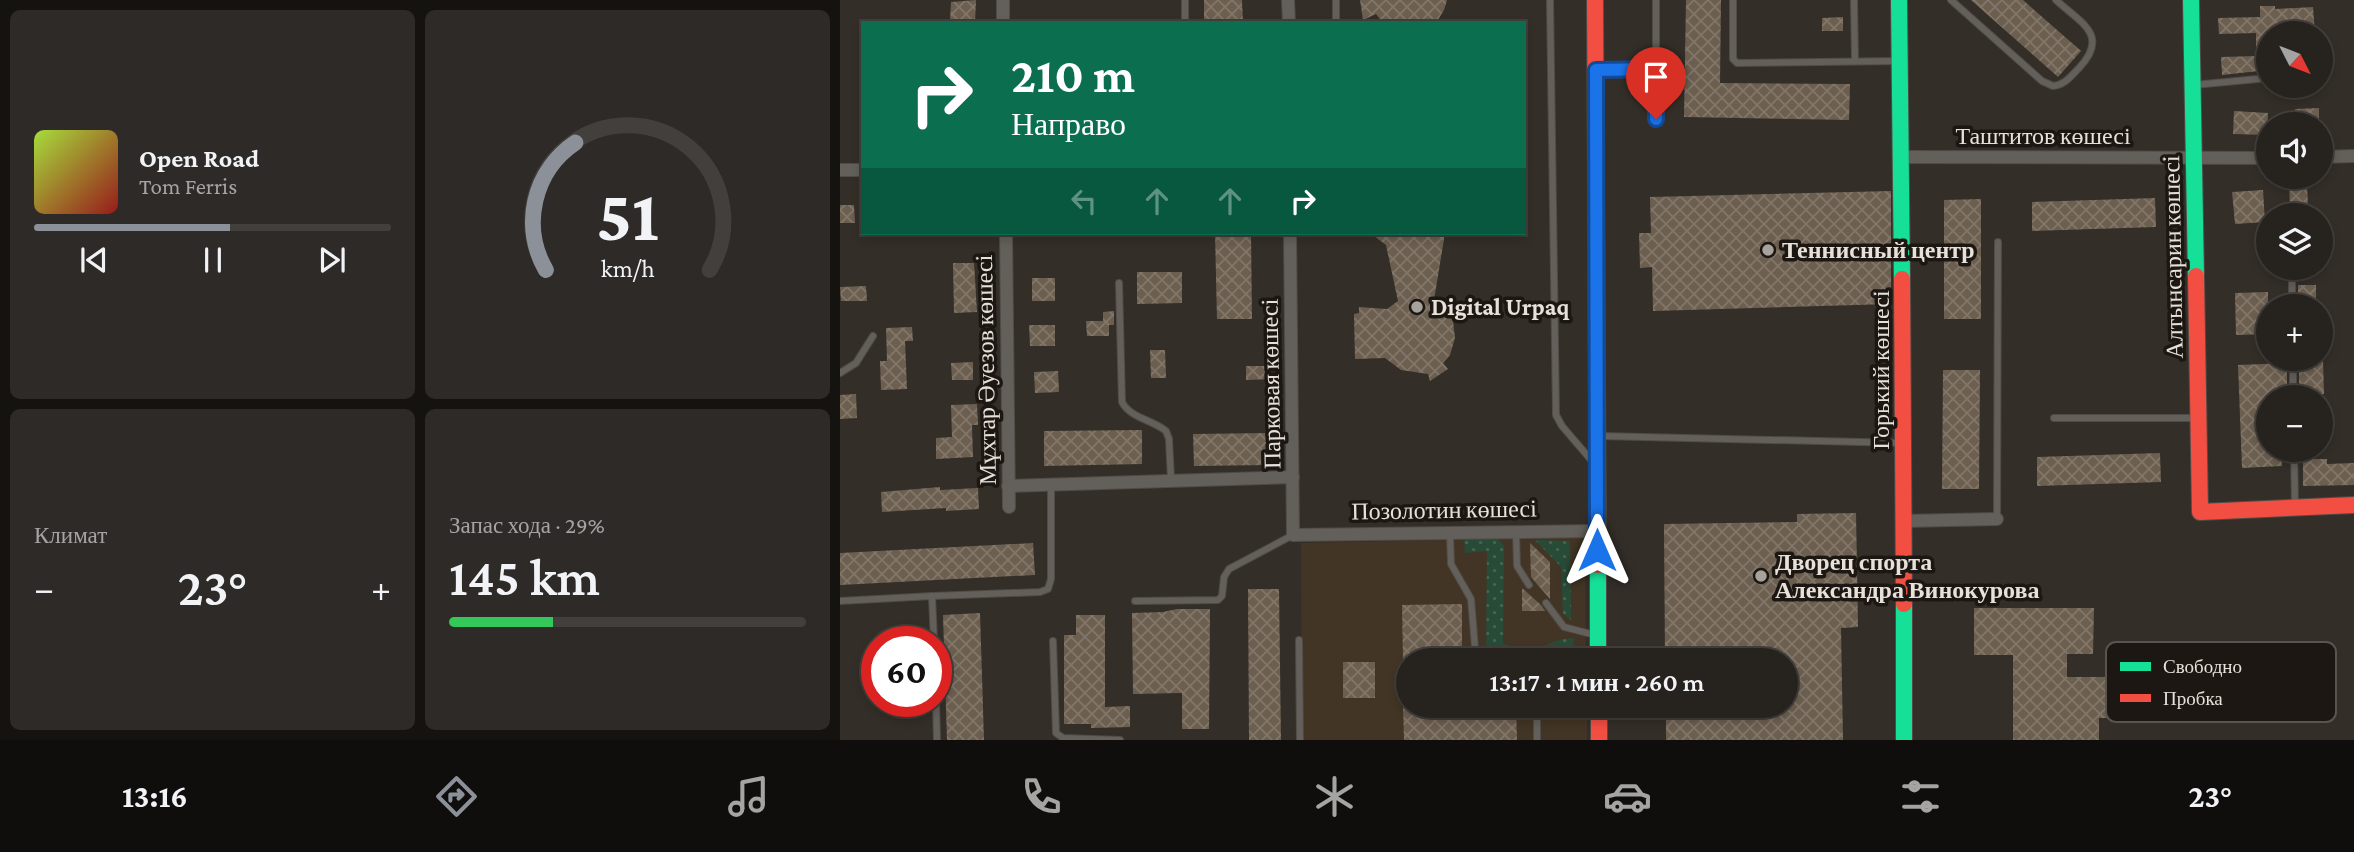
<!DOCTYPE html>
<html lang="ru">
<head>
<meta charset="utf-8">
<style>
	:root { --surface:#26221e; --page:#2e2a27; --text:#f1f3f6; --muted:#a4a4a4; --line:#423f3c; --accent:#8c9099 }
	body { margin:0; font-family:"Crimson Pro",serif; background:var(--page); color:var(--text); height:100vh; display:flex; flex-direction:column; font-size:26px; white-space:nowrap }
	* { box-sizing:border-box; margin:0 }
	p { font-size:23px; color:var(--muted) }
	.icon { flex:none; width:38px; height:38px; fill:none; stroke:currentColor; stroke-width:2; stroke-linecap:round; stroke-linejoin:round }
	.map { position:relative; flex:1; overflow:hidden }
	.sheet { display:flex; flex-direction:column; gap:10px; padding:10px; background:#151310; width:840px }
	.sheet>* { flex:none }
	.top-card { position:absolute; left:21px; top:21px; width:665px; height:214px; border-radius:0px; box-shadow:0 4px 10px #0003,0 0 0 2px var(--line); background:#0b6e4f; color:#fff; overflow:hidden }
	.needle { width:46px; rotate:132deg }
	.controls { position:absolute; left:1416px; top:21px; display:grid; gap:14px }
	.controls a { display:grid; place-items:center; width:77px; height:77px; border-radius:50%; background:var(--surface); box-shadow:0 4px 10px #0003,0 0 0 2px var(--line); font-size:35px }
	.speed { position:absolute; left:21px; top:626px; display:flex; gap:14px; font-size:35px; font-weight:700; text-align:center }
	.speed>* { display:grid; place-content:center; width:91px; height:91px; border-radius:50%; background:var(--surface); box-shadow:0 4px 10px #0003,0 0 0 2px var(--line); line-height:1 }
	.speed .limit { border:10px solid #d22; background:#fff; color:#111 }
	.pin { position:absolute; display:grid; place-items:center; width:60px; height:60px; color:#fff; margin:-72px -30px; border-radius:50% 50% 50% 0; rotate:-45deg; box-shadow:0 0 7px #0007 }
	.pin .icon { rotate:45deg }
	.me { position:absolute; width:77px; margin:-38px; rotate:0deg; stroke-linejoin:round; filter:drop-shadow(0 0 5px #0008) }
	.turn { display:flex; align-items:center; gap:24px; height:147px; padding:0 35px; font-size:32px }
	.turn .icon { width:91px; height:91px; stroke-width:2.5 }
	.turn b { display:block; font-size:49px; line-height:60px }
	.lanes { display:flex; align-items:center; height:66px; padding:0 35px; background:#0003; justify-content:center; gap:35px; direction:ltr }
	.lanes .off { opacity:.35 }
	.big { font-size:52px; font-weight:600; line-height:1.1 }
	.sheet .tile { flex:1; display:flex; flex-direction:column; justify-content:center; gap:10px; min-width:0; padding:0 24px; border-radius:10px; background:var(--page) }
	.sheet .dial { align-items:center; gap:0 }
	.dial svg { height:182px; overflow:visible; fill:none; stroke:var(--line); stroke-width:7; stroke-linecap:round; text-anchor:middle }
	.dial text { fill:var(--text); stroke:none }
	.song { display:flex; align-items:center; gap:21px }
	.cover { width:84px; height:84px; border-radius:10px; background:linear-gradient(135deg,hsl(80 70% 55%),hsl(0 70% 35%)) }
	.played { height:7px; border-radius:4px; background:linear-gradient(90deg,var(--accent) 55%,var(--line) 55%) }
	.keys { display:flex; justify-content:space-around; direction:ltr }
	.heat { display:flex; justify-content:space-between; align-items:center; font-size:38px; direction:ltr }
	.charge { height:10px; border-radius:5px; background:linear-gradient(90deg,#34c759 29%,var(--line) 0) }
	.sheet .tiles { flex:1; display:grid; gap:10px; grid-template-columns:repeat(2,1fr) }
	.trip { position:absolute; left:556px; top:648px; width:402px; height:70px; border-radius:35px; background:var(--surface); box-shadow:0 4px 10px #0003,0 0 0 2px var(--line); font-weight:600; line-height:70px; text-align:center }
	.tab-bar { display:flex; height:112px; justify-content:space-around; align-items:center; background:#0f0e0c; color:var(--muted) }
	.tab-bar .icon { width:49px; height:49px }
	.tab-bar .current { color:var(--accent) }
	.tab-bar b { font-size:32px; color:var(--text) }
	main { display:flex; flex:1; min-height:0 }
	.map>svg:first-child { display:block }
</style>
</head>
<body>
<main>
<section class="sheet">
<div class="tiles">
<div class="tile">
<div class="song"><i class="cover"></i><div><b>Open Road</b><p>Tom Ferris</p></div></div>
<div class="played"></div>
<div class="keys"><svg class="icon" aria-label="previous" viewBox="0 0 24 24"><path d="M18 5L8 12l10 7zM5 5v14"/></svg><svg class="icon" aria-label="pause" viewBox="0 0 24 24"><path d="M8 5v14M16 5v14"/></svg><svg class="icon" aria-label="next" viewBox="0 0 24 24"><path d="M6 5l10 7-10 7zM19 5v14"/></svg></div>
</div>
<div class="tile dial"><svg viewBox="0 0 100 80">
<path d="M14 69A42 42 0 1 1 86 69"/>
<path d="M14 69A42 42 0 0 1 27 13" stroke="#8c9099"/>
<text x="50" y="56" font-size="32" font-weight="700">51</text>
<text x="50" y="72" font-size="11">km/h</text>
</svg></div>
<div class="tile"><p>Климат</p>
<div class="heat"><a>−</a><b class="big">23°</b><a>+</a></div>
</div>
<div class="tile"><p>Запас хода · 29%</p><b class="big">145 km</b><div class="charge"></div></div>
</div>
</section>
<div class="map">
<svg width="1514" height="740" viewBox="0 0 1514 740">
	<defs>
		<pattern id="grass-dots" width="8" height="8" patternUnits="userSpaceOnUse" patternTransform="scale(1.75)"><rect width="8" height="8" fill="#284b37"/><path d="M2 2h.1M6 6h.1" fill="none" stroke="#476553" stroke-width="1.8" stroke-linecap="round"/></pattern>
		<pattern id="building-cross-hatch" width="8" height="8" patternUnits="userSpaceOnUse" patternTransform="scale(1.75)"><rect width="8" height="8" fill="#6c5f50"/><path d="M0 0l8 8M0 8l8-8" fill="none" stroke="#817669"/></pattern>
	</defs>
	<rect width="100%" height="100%" fill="#332e28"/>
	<!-- built -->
	<polygon fill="#423525" points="745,537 746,660 569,660 569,705 747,705 747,740 462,740 461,543"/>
	<!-- grass -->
	<g fill="url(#grass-dots)">
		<path d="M657,537l7,9 -1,97c34,18 39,-4 71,-5l-2,21 -86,-3 1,-105 -22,2 -1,-15z"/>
		<polygon points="695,540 730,541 731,620 723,614 721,567"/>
	</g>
	<!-- building -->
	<g fill="url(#building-cross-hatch)">
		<polygon points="136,0 135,23 110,23 111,2"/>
		<polygon points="364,0 402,0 403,23 364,23"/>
		<polygon points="520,0 607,0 604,10 596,23 543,23 536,14 523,20"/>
		<polygon points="846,0 881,0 880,83 1010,84 1009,120 844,117"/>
		<polygon points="1131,0 1183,0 1241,51 1218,77"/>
		<polygon points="1420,6 1435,6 1435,9 1473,7 1475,33 1428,33 1428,70 1382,75 1381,57 1416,56 1416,33 1379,34 1378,18 1420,17"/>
		<polygon points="1003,17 1003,31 982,31 982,18"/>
		<polygon points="1479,108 1479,124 1455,124 1455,109"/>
		<polygon points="1394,111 1428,113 1427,135 1393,134"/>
		<polygon points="1467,183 1468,206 1450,206 1449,184"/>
		<polygon points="1423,190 1425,222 1395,224 1392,192"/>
		<polygon points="1051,191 1051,304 813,311 812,267 800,268 799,233 811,233 810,197"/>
		<polygon points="1315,198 1316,227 1192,231 1192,202"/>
		<polygon points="1141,199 1141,319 1104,319 1104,200"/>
		<polygon points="0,205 14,205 15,223 0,223"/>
		<polygon points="375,233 411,233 412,319 377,319"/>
		<polygon points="530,233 605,233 594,300 608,312 613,321 615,338 610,355 603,363 608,369 590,381 588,374 561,370 545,358 515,359 514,314 519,313 519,307 547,309 558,301 546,245"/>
		<polygon points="113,263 134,263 137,312 114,313"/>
		<polygon points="297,272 342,272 342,303 297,304"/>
		<rect x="192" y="278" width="23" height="23"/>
		<rect x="1458" y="285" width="18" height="21"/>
		<polygon points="26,286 27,301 1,301 0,287"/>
		<polygon points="1428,292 1428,334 1396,335 1395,293"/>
		<polygon points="274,311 274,325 269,325 269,336 247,336 246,321 263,321 263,312"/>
		<polygon points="189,325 215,325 215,346 190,346"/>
		<polygon points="72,327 73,341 65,341 67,389 41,390 40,361 47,361 46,328"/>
		<polygon points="310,350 325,350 326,378 311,378"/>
		<polygon points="1459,359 1483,359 1484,394 1459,395"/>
		<polygon points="133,362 133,380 112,380 111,363"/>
		<polygon points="1447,363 1447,396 1428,397 1428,450 1441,450 1442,466 1402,468 1398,365"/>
		<polygon points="406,366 431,366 431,379 406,380"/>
		<polygon points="1103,370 1140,370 1139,489 1102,489"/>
		<polygon points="218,371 219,392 195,393 194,372"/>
		<polygon points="16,394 17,418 0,419 0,395"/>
		<polygon points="137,404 138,425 132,425 133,457 96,459 96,438 112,437 111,405"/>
		<polygon points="302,430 302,464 204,466 204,431"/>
		<polygon points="429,433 429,465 354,466 353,434"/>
		<polygon points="1320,453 1321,482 1197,486 1197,457"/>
		<polygon points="1463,459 1487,459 1487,464 1514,463 1514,485 1463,486"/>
		<polygon points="100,487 100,490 138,488 139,509 106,511 106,508 42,512 41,492"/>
		<polygon points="1016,513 1018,627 1001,628 1003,740 826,740 826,705 947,705 947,660 825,660 824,524 957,522 957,514"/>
		<polygon points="193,543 195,575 0,585 0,553"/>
		<polygon points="690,543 710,562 710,599 691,577"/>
		<polygon points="682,588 701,605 705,611 682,611"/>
		<polygon points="408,589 439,589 441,740 409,740"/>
		<polygon points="622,604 622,660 563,660 562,605"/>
		<polygon points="1134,608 1254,608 1253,654 1227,654 1227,677 1302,677 1302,718 1259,718 1259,740 1173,740 1173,655 1134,655"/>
		<polygon points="337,609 370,609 369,729 342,729 342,693 293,694 292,613 323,612"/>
		<polygon points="140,613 144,740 107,740 103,615"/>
		<polygon points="236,615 265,615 265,707 290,706 290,727 251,728 251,724 224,724 224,635 236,635"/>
		<rect x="503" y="662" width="32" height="36"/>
		<polygon points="563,705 676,705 677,740 564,740"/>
	</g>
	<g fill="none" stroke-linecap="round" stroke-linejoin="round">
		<!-- lane casing -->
		<g stroke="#504b46" stroke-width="8">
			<g id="lane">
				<polyline points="345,0 345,23"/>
				<polyline points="496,0 496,23"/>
				<polyline points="710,0 716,415 722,426 752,461"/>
				<polyline points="816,0 816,119"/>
				<polyline points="893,0 893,59 897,63 1059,61"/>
				<polyline points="1014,0 1015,61"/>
				<path d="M1111,0l91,81 11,5c12,-1 18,-10 26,-18 31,-33 2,-45 -23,-68"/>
				<polyline points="758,70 815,69"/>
				<polyline points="1354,85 1428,78"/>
				<polyline points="1452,268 1452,306"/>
				<path d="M279,283l3,119c8,16 31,18 44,29l3,8 2,41"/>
				<polyline points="1453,359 1453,397"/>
				<polyline points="0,373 16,363 33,336"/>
				<polyline points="1214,418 1356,418"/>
				<polyline points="761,436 1062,443"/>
				<polyline points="1454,450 1455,505"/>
				<polyline points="1157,519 1158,242"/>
				<polyline points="676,532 677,566 689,585"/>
				<polyline points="610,534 611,564 631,599 636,660"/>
				<polyline points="92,596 200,592 208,589 211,579 211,485"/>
				<polyline points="0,601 92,596 94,642"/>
				<polyline points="295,601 378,600 382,596 384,577 389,569 453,535"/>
				<polyline points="706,603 724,627 755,635"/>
				<polyline points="459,640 460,740"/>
				<polyline points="213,641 216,733 223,738 280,740"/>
				<polyline points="96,702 97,740"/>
				<polyline points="697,705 697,740"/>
			</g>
		</g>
		<!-- street casing -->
		<g stroke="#504b46" stroke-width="14">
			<g id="street">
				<polyline points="163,0 163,23"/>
				<polyline points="448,0 449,23"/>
				<polyline points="1062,157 1428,158"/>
				<polyline points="1480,157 1514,156"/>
				<polyline points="0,170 23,170"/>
				<polyline points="166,233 169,507"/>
				<polyline points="450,233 453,535 756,531"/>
				<polyline points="168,486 453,477"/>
				<polyline points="1064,521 1157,519"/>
			</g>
		</g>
		<!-- fast casing -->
		<g stroke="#504b46" stroke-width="18">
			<g id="fast">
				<polyline points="1059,0 1062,279"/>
				<polyline points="1351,0 1356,276"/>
				<polyline points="758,565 758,660"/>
				<polyline points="1064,604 1064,740"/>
			</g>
		</g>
		<!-- jam casing -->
		<g stroke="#504b46" stroke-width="18">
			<g id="jam">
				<polyline points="755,0 758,565"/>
				<polyline points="1356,276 1360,512 1514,505"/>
				<polyline points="1062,279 1064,604"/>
				<polyline points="759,705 759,740"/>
			</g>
		</g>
		<!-- lane -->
		<use href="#lane" stroke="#635f5a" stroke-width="6"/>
		<!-- street -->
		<use href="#street" stroke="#635f5a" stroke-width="12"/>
		<!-- fast -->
		<use href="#fast" stroke="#16e098" stroke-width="16"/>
		<!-- jam -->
		<use href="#jam" stroke="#f24e42" stroke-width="16"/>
	</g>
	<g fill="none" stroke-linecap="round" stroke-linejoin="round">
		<!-- route casing -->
		<g stroke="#114b97" stroke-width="18">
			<polyline id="route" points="757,550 756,70 815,69 816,119"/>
		</g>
		<!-- route -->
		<use href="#route" stroke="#1a73e8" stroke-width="12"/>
	</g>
	<!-- markers -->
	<g fill="#a8a29c" stroke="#1c1712" stroke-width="2.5">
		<circle cx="928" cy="250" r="7"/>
		<circle cx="577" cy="307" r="7"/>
		<circle cx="921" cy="576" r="7"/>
	</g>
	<g text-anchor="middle" stroke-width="7" stroke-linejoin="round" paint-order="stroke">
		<!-- street labels -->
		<g font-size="24" fill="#e7e1da" stroke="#1c1712">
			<text x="1203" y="144">Таштитов көшесі</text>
			<text transform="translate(1333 257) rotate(-91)" y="8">Алтынсарин көшесі</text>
			<text transform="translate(146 370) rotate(-91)" y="8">Мұхтар Әуезов көшесі</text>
			<text transform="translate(1041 370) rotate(-90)" y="8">Горький көшесі</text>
			<text transform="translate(431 384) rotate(-91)" y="8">Парковая көшесі</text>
			<text transform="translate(604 510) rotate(-1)" y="8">Позолотин көшесі</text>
		</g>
		<!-- poi labels -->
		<g font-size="24" font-weight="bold" fill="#e7e1da" stroke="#1c1712" text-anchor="start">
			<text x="942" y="258">Теннисный центр</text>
			<text x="591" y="315">Digital Urpaq</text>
			<text x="935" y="570">Дворец спорта<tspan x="935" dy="28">Александра Винокурова</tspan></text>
		</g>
	</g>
	<!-- legend -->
	<rect x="1266" y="642" width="230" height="80" rx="10" fill="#1c1712" stroke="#59544e" stroke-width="2"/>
	<rect x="1280" y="662" width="31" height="9" fill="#16e098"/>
	<rect x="1280" y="694" width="31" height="8" fill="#f24e42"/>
	<g font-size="19" fill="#e7e1da">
		<text x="1323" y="673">Свободно</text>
		<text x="1323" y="705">Пробка</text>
	</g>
</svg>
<div class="controls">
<a><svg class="needle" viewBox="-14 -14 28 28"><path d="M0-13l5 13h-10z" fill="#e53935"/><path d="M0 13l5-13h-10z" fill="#a4a4a4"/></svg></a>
<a><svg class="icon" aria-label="sound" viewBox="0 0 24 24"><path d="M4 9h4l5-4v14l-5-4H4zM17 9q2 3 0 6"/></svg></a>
<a><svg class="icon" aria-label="layers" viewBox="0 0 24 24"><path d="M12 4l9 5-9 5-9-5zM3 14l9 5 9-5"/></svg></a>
<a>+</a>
<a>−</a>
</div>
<div class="speed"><div class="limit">60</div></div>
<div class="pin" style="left:816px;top:119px;background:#d93025"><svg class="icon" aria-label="arrive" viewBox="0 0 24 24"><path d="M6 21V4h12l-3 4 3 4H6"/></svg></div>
<svg class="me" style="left:757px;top:550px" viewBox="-20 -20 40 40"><path d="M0-17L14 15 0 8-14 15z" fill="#1a73e8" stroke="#fff" stroke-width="4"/></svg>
<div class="trip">13:17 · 1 мин · 260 m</div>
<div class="top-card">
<div class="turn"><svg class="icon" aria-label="right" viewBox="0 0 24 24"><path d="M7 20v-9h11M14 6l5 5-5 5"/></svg><div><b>210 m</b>Направо</div></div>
<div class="lanes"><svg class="icon off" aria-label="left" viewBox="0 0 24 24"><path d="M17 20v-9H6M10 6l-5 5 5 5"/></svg><svg class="icon off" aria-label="ahead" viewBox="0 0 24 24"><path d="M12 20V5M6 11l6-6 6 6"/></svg><svg class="icon off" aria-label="ahead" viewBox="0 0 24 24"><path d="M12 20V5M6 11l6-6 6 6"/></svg><svg class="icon" aria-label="right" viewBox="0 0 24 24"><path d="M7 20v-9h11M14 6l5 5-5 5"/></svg></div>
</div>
</div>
</main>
<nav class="tab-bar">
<b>13:16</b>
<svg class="icon current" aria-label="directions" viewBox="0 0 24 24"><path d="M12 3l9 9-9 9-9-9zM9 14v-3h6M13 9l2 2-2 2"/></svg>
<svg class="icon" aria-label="music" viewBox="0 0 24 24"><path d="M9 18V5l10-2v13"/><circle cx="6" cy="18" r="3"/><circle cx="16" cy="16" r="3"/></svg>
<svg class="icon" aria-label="phone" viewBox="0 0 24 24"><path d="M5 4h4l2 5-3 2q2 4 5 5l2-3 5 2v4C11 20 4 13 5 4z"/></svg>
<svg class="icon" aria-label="climate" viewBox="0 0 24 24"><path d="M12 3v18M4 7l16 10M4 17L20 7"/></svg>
<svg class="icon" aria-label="car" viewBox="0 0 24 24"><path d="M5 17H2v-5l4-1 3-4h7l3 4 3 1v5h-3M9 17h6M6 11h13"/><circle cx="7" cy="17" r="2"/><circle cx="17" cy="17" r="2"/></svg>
<svg class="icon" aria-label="filters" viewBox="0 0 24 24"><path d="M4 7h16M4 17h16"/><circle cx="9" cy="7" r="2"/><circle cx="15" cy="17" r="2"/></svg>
<b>23°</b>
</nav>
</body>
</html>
